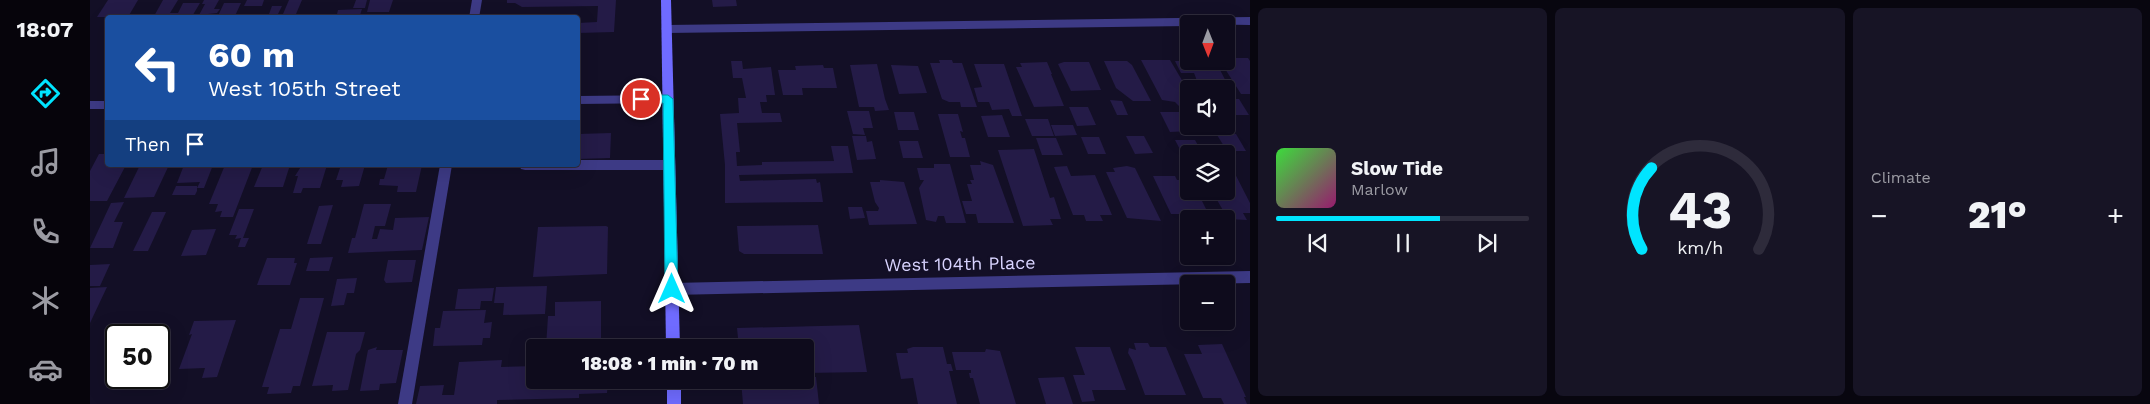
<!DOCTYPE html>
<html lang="en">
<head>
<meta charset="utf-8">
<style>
	:root { --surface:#0e0b1c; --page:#171425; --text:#f1f3f6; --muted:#9b9ba3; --line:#2e2b3b; --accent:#00e5ff }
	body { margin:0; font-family:"Work Sans",sans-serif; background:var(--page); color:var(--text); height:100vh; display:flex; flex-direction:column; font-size:19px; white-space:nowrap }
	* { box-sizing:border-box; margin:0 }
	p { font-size:16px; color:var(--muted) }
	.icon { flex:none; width:28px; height:28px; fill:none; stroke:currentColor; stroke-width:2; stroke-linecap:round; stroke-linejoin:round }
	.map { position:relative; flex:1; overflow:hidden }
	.sheet { display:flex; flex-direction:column; gap:8px; padding:8px; background:#08060f; width:900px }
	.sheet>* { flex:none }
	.banner { position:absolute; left:15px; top:15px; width:475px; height:152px; border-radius:5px; box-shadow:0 5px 20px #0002,0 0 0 1px var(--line); background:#1a4fa0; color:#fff; overflow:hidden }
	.needle { width:32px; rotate:179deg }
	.buttons { position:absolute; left:1090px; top:15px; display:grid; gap:10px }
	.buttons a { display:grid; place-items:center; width:55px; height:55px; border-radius:5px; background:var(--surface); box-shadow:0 5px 20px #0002,0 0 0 1px var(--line); font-size:25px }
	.speed { position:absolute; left:15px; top:324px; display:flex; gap:10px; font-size:25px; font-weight:700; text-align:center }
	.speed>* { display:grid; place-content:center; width:65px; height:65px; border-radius:50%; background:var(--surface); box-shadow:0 5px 20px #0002,0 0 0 1px var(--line); line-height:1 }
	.speed .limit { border:2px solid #111; border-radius:8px; background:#fff; color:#111 }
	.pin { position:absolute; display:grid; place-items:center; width:42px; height:42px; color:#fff; margin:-21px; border:2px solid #fff; border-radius:50%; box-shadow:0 1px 5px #0007 }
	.me { position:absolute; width:55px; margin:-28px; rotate:0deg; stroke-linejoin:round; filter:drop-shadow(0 0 4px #0008) }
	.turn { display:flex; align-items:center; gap:18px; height:105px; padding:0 20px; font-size:22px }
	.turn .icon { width:65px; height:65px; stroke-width:2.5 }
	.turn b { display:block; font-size:35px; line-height:42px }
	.then { display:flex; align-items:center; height:48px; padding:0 20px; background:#0003; gap:10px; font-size:19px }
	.big { font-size:38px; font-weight:800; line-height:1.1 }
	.sheet .card { flex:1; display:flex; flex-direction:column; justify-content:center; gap:8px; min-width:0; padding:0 18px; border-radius:8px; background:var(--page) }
	.sheet .dial { align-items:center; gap:0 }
	.dial svg { height:130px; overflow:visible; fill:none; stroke:var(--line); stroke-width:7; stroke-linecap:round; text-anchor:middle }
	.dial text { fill:var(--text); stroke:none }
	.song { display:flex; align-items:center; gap:15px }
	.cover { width:60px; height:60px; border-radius:8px; background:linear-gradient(135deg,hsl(120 70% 55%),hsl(320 70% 35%)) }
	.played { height:5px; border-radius:2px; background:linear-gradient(90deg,var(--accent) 65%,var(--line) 65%) }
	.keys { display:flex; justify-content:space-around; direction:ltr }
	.heat { display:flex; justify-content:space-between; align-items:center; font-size:28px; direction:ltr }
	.sheet .tiles { flex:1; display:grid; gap:8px; grid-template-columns:repeat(3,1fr) }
	.trip { position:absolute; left:436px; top:339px; width:288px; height:50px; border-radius:5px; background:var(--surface); box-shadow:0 5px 20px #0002,0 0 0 1px var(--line); font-weight:800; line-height:50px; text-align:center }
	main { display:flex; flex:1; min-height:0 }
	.tabs { display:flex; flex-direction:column; width:90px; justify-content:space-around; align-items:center; background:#06040b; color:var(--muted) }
	.tabs .icon { width:35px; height:35px }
	.tabs .current { color:var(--accent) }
	.tabs b { font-size:22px; color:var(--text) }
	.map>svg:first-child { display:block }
</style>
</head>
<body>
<main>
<nav class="tabs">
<b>18:07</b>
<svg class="icon current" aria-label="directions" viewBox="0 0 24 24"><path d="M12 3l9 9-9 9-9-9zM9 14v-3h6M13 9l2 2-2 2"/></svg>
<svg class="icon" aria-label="music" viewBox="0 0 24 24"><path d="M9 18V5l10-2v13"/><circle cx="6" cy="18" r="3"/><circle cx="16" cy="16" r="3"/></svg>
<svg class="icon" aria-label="phone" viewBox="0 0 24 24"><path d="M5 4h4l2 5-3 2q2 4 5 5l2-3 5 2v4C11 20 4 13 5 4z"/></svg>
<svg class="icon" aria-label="climate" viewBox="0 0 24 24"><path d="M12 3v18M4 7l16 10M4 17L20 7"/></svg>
<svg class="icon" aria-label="car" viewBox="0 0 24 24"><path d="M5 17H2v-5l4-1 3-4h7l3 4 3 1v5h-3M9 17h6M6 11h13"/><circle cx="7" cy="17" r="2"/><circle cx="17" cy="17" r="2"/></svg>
</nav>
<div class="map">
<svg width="1160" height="404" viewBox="0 0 1160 404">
	<rect width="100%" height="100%" fill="#130f26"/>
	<!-- building -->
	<g fill="#241b47">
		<polygon points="18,0 48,0 38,17 7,17"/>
		<polygon points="73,0 88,0 80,13 88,13 93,3 110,3 101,18 63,18"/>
		<polygon points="114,0 129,0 124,9 130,9 127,13 109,15 115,4 112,4"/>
		<polygon points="157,0 174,0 172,6 154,6"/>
		<polygon points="199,0 212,0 206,14 193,14"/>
		<polygon points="266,0 277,0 275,8 263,8"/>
		<polygon points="280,0 303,0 299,12 277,12"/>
		<polygon points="417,0 526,0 524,32 488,33 488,23 507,22 508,6 432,7 425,3 417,3"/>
		<polygon points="622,0 646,0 647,6 623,7"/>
		<polygon points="134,3 151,3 144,18 127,18"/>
		<polygon points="182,6 192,6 188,14 179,14"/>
		<polygon points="272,9 269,18 246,18 248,10"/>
		<polygon points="322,15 343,15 343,18 321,18"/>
		<polygon points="1136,58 1158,58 1160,61 1160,94 1151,94 1130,61 1136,61"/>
		<polygon points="1096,59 1099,59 1099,61 1110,61 1111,64 1127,64 1144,97 1136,97 1136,89 1113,89 1109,86 1104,73 1091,73 1085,61 1097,61"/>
		<polygon points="849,60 862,60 863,63 872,63 887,107 871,107 870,102 859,102 852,99 840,63 850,63"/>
		<polygon points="1051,60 1080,60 1099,92 1099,107 1090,107 1085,102 1072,100"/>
		<polygon points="641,61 652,61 653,69 681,67 685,95 676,95 677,102 670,102 672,113 690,113 692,122 647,123 650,152 646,152 647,166 672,165 672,162 744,161 741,146 758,146 763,173 649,175 650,181 726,179 727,183 730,182 733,202 635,203 635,165 630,114 649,113 648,98 656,98 652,78 643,78"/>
		<polygon points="1014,61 1037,61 1042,65 1061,101 1043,101 1026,88"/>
		<polygon points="957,62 962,74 961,74 974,106 944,107 926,67 932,67 930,63"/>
		<polygon points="974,62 999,62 1011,90 981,91 968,64"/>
		<polygon points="787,64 795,99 799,110 785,111 784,107 769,107 760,65"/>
		<polygon points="884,64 914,64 932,116 922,116 919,109 902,110 899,102 888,102 884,88 892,87"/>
		<polygon points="733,65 734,68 743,68 747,88 712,88 713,95 693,95 688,70 706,70 705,66"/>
		<polygon points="801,65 828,66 837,93 809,94"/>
		<polygon points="1136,99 1149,99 1159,115 1136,115"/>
		<polygon points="1020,100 1032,101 1038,115 1027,115"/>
		<polygon points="979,107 998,107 1006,125 987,126"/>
		<polygon points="757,111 779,111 783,128 773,128 775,135 763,134"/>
		<polygon points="804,112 824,112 829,130 808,130"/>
		<polygon points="1070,112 1089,112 1100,131 1080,132"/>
		<polygon points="848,114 868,114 873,132 870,131 872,138 875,138 880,157 860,157"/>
		<polygon points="912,115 920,137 898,137 891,116"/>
		<polygon points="1136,117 1145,131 1126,132 1123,126 1136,126"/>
		<polygon points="935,119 958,119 964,136 942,136"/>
		<polygon points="961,125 983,125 987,135 965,136"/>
		<polygon points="521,133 520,158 488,159 488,134"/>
		<polygon points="1146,134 1156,151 1137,151 1127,135"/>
		<polygon points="762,136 776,136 777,142 782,141 786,159 767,160"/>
		<polygon points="1036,136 1054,136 1063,153 1045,154"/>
		<polygon points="991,137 1009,137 1016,154 998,154"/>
		<polygon points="946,138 966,138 973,155 952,155"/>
		<polygon points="1085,140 1105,140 1113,154 1099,154 1099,157 1094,157"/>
		<polygon points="809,141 828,141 833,158 813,158"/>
		<polygon points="944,149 960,198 964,197 971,219 960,219 963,225 933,226 908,150"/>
		<polygon points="9,154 18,154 18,165 36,165 17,201 0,201 0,171"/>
		<polygon points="890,161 903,165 924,223 888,223 886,214 876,214 872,201 882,201 877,184 882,184 880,180 884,180 880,165 891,165"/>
		<polygon points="844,164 860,164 876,223 856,223 854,216 848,216 846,222 836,220 829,188 834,180 830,180 827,168 844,168"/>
		<polygon points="1136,164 1140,164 1160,203 1160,213 1153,213 1157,220 1138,219 1123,193 1123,191 1136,191"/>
		<polygon points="50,165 79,165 64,197 34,198"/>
		<polygon points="94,165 123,165 114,188 107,188 110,182 87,183"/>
		<polygon points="135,165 163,165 143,217 130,217 132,211 125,212 128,204 119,204"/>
		<polygon points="173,165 200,165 193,187 164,187"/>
		<polygon points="212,165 237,165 230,188 213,188 211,193 203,193 208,176 205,176"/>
		<polygon points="251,165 275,165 269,186 251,187 253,180 246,180"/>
		<polygon points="298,165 332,165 326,192 307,192 308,186 289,185 290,179 294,179"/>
		<polygon points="977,166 981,176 1005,175 1022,215 1010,215 1013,221 996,221 994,215 983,215 964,167"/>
		<polygon points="1037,166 1045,168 1071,221 1037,218 1016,172 1025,172 1023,168"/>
		<polygon points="1063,176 1085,176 1087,180 1099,180 1099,191 1107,191 1121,219 1096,219 1093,214 1081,214"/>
		<polygon points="790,180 814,182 827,224 779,225 776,211 788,211 789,208 785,202 780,182 790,182"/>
		<polygon points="86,186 107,186 107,191 105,195 82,195"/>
		<polygon points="34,202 24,222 33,222 23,248 0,248 21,203"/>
		<polygon points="274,204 301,204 295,226 285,226 282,239 287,239 290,229 303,230 305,218 339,217 332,250 258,253 262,238 265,238"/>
		<polygon points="243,205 231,244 217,244 229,206"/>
		<polygon points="758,207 772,207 775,218 760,219"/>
		<polygon points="149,209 164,209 153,238 159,238 155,247 148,247 151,238 145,239 147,235 139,235"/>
		<polygon points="62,212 76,212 58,251 43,251"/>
		<polygon points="728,225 733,254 654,254 649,251 647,226"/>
		<polygon points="516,226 518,227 517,274 443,277 448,227"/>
		<polygon points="126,229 116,255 91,256 102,230"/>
		<polygon points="243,257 239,271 216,271 220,258"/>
		<polygon points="177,258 205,258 204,263 207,263 200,285 167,285"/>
		<polygon points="298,260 326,260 322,282 296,283 294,280"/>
		<polygon points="20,264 10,286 0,286 0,265"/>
		<polygon points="267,278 264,293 257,293 254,305 241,306 247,279"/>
		<polygon points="457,286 455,314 413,315 414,303 404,303 406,287"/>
		<polygon points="17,287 0,323 0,288"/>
		<polygon points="404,288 402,301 391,301 390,309 365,309 368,289"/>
		<polygon points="210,298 234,298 210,386 203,386 201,393 177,394 179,387 172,387 190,329 201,329"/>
		<polygon points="511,301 511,345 456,347 458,316 465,316 465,302"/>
		<polygon points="396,310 394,323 402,322 400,338 393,338 392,345 343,346 345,328 350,328 353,311"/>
		<polygon points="146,320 127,377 112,378 115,368 89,369 102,334 99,335 104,321"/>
		<polygon points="769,325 777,372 715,373 715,348 649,348 647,328"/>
		<polygon points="237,332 275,332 270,350 266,354 258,390 242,391 243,385 222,386"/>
		<polygon points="1044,343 1058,343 1060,347 1076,347 1096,395 1055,395 1042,360 1038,353 1039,348 1046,350"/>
		<polygon points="1132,344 1156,397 1154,397 1157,404 1134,404 1131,398 1113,398 1094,354 1112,354 1108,345"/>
		<polygon points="287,347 286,350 313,350 306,383 290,384 289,390 270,391 278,350"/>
		<polygon points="823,347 853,347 857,364 861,364 863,371 859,371 867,404 828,404 823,378 811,379 806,353 818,353 817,349"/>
		<polygon points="985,347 1020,347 1036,390 1002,390 1005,401 992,402 983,375 995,375"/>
		<polygon points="896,349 910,351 926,404 890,404 883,378 880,378 879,373 881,373 881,370 866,370 862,352 895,352"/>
		<polygon points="412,360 411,367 445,366 445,380 518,380 517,393 489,394 489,398 407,400 407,404 326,404 330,386 354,385 352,395 364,395 369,362"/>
		<polygon points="715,377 726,377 729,404 653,404 651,380 715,380"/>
		<polygon points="974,377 983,404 956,404 948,378"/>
	</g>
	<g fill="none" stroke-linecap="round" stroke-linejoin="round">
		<!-- service -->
		<g fill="#3d3a85" fill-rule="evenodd">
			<polygon points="382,0 392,0 389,18 379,18"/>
			<polygon points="488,160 579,160 583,161 585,165 583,169 579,170 435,170 431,169 429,165 488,165"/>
			<polygon points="350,165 362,165 322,404 308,404"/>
		</g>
		<!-- minor -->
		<g fill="#3d3a85" fill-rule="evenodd">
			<polygon points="1160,17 1160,25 1099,24 1099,26 576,33 571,29 576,25"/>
			<polygon points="578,95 584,99 578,103 488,104 488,96"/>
			<rect x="0" y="101" width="18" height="8"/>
			<polygon points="1160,271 1160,283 582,295 577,293 575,289 577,285 582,283"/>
		</g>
		<!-- secondary -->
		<g fill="#6f6bff" fill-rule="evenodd">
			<polygon points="571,0 581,0 590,348 576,348"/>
			<rect x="577" y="380" width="14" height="24"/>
		</g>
	</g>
	<!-- route -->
	<polygon fill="#00e5ff" stroke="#0095a6" points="551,95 578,95 583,99 588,289 582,295 575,289 573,103 547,102 546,99"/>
	<g text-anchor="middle" stroke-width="5" stroke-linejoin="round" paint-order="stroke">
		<!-- street labels -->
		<g font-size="18" fill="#d9d4ff" stroke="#130f26">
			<text transform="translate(870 264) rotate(-1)" y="6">West 104th Place</text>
		</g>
	</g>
</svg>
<div class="buttons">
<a><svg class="needle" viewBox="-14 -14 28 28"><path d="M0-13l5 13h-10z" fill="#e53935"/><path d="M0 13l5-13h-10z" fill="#9b9ba3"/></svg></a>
<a><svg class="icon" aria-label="sound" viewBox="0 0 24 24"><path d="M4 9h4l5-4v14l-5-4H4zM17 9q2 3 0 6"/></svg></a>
<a><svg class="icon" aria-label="layers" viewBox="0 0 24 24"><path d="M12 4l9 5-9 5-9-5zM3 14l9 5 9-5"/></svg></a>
<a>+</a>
<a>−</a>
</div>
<div class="speed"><div class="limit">50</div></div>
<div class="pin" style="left:551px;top:99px;background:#d93025"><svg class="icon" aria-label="arrive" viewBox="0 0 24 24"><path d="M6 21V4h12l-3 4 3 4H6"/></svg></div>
<svg class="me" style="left:582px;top:289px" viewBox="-20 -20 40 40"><path d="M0-17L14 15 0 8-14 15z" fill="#00e5ff" stroke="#fff" stroke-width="4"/></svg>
<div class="trip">18:08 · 1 min · 70 m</div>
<div class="banner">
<div class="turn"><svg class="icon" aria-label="left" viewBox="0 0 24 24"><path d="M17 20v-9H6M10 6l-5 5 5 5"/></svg><div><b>60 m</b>West 105th Street</div></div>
<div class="then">Then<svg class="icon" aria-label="arrive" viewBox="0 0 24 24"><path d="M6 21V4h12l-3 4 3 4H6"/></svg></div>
</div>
</div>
<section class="sheet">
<div class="tiles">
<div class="card">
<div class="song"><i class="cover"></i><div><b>Slow Tide</b><p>Marlow</p></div></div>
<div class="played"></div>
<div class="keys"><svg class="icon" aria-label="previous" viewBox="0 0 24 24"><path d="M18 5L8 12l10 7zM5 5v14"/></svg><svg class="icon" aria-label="pause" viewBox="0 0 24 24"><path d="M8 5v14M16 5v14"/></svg><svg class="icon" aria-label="next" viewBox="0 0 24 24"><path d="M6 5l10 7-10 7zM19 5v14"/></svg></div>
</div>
<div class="card dial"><svg viewBox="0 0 100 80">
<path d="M14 69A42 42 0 1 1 86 69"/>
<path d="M14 69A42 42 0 0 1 20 19" stroke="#00e5ff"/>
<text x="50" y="56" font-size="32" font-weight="700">43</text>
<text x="50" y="72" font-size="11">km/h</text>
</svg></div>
<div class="card"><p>Climate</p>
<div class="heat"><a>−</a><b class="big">21°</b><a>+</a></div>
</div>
</div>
</section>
</main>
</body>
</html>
